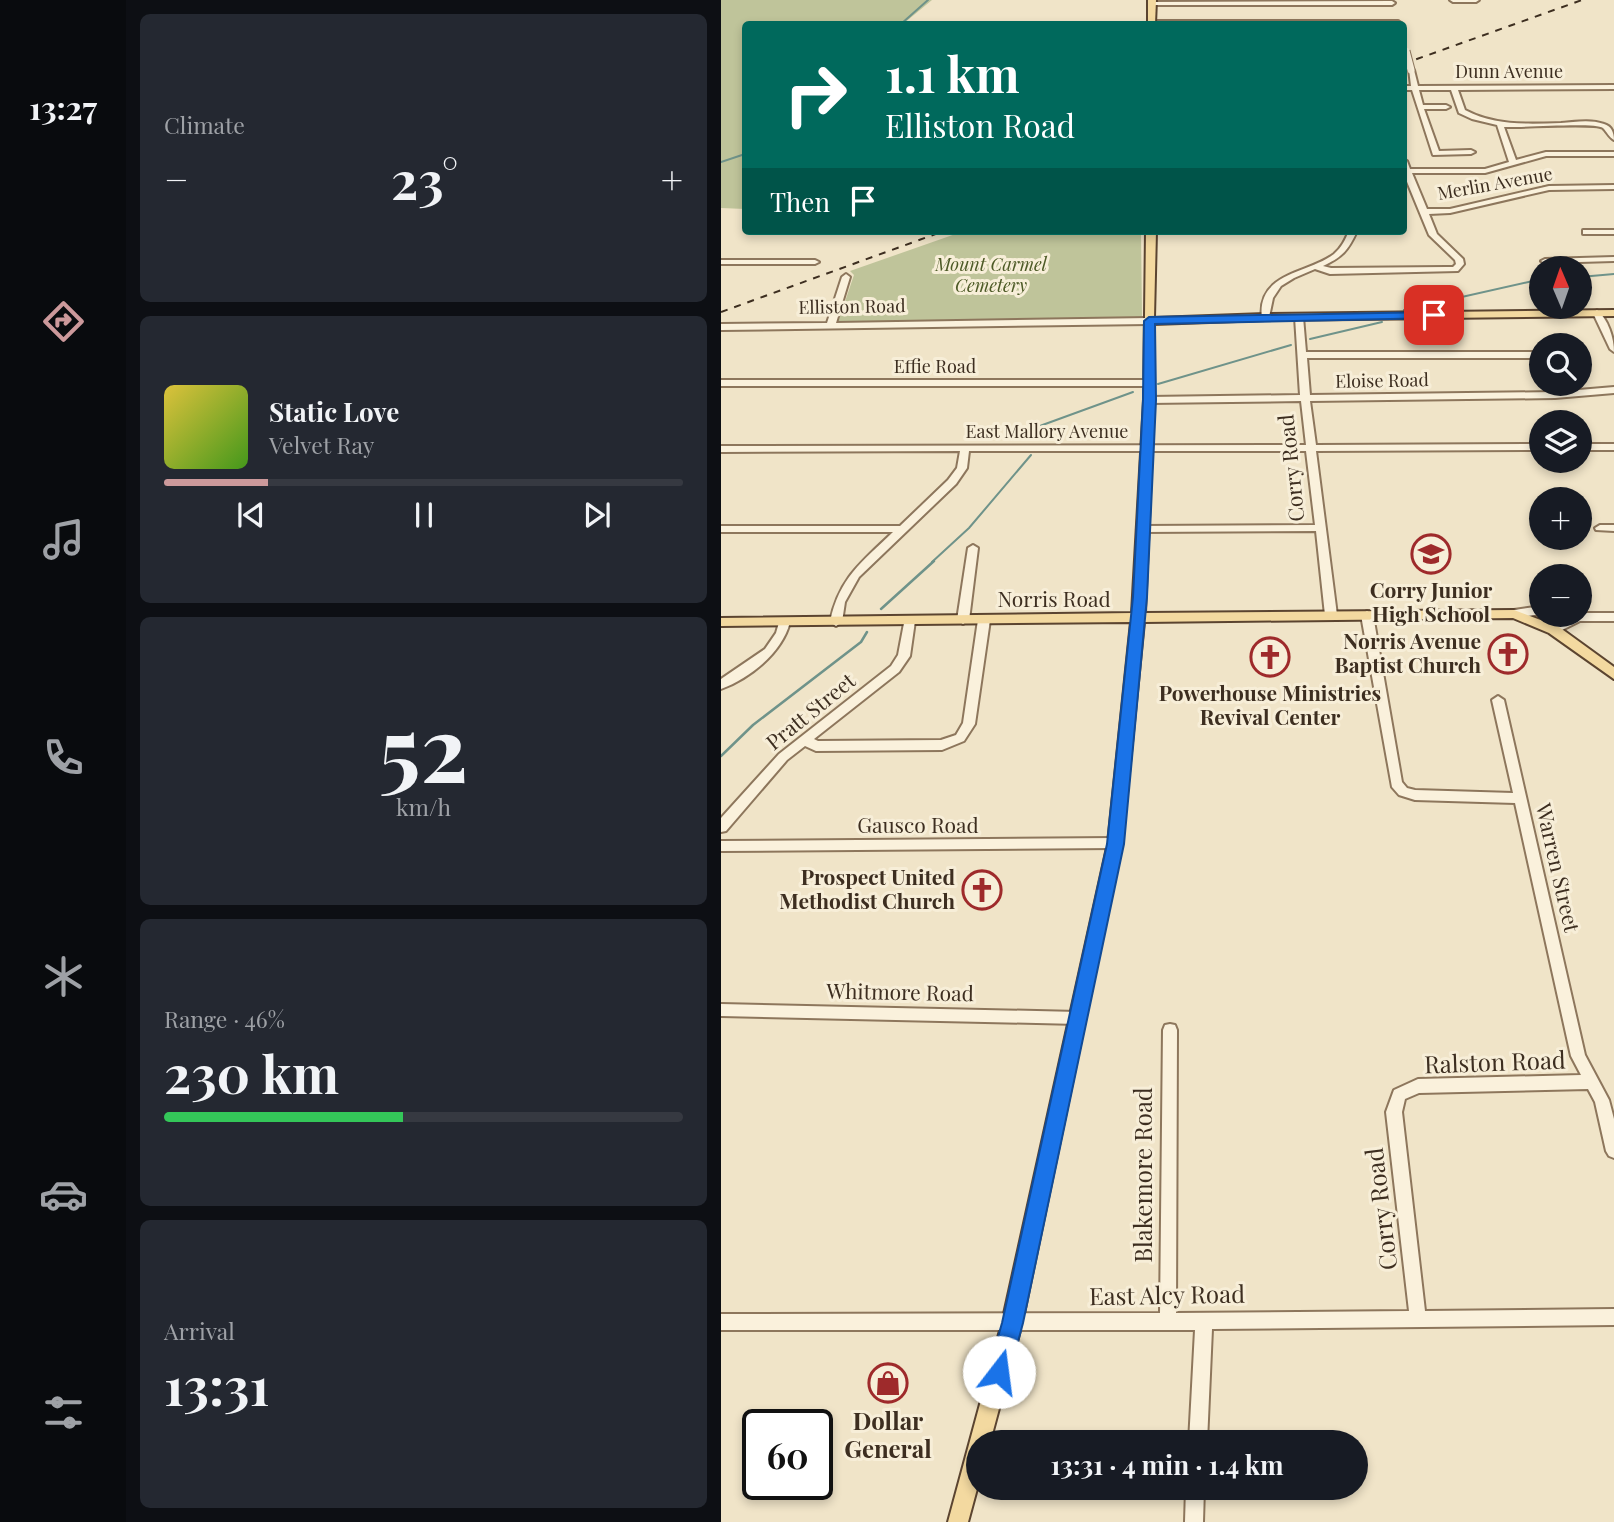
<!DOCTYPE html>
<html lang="en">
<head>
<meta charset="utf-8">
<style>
	:root { --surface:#171b24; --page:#242831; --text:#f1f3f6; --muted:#9ea1a6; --line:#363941; --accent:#cc999b }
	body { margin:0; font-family:"Playfair Display",serif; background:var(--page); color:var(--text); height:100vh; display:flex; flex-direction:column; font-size:26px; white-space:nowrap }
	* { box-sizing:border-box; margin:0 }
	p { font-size:23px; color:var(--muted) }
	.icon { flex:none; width:38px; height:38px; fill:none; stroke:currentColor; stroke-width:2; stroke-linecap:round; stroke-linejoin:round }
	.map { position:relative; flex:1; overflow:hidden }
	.sheet { display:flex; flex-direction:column; gap:14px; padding:14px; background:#0d0f14; width:595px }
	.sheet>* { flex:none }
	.top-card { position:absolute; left:21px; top:21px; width:665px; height:214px; border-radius:7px; box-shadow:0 4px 10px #0003; background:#00695c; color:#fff; overflow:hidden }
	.needle { width:46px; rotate:358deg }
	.buttons { position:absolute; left:808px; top:256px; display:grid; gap:14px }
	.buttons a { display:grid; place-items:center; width:63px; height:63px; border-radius:50%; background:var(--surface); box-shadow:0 4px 10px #0003; font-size:35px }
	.speed { position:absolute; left:21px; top:1409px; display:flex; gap:14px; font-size:35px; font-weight:700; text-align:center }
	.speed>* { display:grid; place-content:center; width:91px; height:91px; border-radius:50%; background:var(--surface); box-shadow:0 4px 10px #0003; line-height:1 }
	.speed .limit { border:4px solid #111; border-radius:10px; background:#fff; color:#111 }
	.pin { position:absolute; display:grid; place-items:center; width:60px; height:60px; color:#fff; margin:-30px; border-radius:14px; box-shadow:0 4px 10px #0006 }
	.me { position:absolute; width:77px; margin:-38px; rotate:15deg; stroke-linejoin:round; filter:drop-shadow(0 0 5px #0008) }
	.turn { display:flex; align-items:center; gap:24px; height:147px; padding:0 28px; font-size:32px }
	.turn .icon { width:91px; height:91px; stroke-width:2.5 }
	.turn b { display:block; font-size:49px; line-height:60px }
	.then { display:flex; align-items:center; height:66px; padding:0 28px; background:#0003; gap:14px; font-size:26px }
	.big { font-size:52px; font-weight:700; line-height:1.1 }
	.sheet .card { flex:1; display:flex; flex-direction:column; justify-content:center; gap:10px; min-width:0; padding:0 24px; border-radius:10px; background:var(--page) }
	.sheet .dial { align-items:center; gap:0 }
	.dial b { font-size:91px; line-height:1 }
	.song { display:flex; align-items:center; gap:21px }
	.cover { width:84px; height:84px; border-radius:10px; background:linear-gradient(135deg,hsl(50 70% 55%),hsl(100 70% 35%)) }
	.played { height:7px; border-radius:4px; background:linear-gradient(90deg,var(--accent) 20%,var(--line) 20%) }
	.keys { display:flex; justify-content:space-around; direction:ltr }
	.heat { display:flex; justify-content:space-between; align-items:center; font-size:38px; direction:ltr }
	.charge { height:10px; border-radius:5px; background:linear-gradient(90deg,#34c759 46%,var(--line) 0) }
	.trip { position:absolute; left:245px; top:1430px; width:402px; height:70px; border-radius:35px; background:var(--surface); box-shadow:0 4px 10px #0003; font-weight:700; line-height:70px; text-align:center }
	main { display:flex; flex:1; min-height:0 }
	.tab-bar { display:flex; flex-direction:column; width:126px; justify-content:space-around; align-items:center; background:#090b0e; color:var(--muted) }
	.tab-bar .icon { width:49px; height:49px }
	.tab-bar .on { color:var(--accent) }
	.tab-bar b { font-size:32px; color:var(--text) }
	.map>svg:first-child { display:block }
</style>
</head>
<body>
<main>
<nav class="tab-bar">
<b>13:27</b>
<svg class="icon on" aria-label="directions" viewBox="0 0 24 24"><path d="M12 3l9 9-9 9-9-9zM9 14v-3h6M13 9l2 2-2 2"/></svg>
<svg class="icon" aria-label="music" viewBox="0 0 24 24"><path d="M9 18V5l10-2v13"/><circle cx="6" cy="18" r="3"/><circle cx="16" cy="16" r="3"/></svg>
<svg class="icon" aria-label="phone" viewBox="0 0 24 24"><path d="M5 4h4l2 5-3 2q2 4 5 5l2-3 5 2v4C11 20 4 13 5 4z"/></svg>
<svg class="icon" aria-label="climate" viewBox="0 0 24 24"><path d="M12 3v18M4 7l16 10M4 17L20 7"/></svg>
<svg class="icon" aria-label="car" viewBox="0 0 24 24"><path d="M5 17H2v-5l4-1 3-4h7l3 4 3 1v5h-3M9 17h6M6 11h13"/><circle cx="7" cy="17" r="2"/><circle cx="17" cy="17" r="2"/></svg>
<svg class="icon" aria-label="filters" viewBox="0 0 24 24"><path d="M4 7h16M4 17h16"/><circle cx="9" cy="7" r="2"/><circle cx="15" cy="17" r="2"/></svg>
</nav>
<section class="sheet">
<div class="card"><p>Climate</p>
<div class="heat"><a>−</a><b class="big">23°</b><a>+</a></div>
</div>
<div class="card">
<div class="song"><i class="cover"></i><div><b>Static Love</b><p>Velvet Ray</p></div></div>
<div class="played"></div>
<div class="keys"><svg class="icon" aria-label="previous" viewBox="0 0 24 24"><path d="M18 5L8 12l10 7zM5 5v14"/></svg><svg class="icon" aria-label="pause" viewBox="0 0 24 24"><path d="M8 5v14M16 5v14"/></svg><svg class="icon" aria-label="next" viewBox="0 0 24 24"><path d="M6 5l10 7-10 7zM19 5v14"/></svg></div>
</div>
<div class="card dial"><b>52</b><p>km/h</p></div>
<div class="card"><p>Range · 46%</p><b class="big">230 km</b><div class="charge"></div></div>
<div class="card"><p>Arrival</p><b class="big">13:31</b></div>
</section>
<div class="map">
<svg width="893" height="1522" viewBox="0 0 893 1522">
	<rect width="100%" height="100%" fill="#f0e4c8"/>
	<!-- cemetery -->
	<g fill="#bfc49a">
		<polygon points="0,0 211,0 182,24 24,24 24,209 0,208"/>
		<polygon points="243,231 420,231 421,317 117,322 133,275 129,271"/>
	</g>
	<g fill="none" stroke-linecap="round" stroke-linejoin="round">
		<!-- stream-far1 -->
		<g stroke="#6f938a" stroke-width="2">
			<polyline points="180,24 207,0"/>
			<polyline points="0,162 24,154"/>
			<polyline points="859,277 893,274"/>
			<polyline points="683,310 821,279"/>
			<polyline points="589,339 661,322"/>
			<polyline points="437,384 570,345"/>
			<polyline points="314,439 316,427 412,392"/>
			<polyline points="211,562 248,528 310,455"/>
		</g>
		<!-- stream -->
		<g stroke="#6f938a" stroke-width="2.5">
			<polyline points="160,609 213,561"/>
			<polyline points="0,756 32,725 140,642 146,632"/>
		</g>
		<!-- minor casing -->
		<g stroke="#8d765c" stroke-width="4">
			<g id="minor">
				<polygon points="729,0 758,0 755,2 732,2"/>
				<polygon points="431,2 671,1 674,3 671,5 429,5"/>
				<polygon points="431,21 677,21 680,23 429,24 429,22"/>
				<path d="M688,69l5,1 4,16 196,-1v4l-156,1 7,20c30,16 63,14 96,13 14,-1 29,-4 43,1 7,2 10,8 10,16 -5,-3 -7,-8 -11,-12 -8,-6 -82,0 -99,-1l12,33 30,-8h68v4h-68l-61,17h-73l15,36h23l99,-23 65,-1v4l-65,1 -99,23 -21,1 8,20 26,25 1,5 -6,7 -128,3 -15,-5 -21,9 -13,8 -8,12 -4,19 -7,2c-6,-47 46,-45 72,-65 8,-7 11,-14 15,-23h8c-9,20 -15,26 -34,35l8,2 115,-1h7l3,-3 -1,-4 -26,-25 -26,-63v-13l4,2 3,8h75l24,-7 -12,-37 -25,-6 -13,-6 -8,-23h-32l4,15h23l4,2 -4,2h-22l15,42 32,-1 4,2 -4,2 -38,1 -21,-65h-9v-4h8z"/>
				<rect x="862" y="230" width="31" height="4"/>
				<polygon points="893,257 893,261 824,263 820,261 824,259"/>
				<polygon points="0,260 94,260 98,262 94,264 0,264"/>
				<polygon points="125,274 129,277 115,323 428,318 432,321 428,324 0,330 0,324 106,323 121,277"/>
				<path d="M876,310c11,9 17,28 17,42l-4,-3 -17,-36z"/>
				<path d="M578,314l4,3 3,35h236v6h-235l3,37 245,-3 59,-5v6l-59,5 -245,3 6,44 226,-1v6l-226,1 21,164 -6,4 -6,-4 -9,-84 -174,1 -5,-3 5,-3 173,-1 -9,-74h-337l-2,17 -11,16 -97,93 -14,25 -3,20 -6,4 -6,-4c9,-44 32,-60 63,-90h-172v-6h179l48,-46 9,-12 3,-17 -239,1v-6l585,-1 -5,-44 -152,2 -5,-3 5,-3 151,-2 -5,-78z"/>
				<polygon points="0,380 428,380 433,383 428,386 0,386"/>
				<rect x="859" y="444" width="34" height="6"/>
				<polygon points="879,525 893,525 893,531 875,530 874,528"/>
				<polygon points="252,545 257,548 248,620 242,624 236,620 247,548"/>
				<polygon points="821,606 821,614 793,618 787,614 793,610"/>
				<polygon points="646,611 652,615 681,782 686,788 694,790 792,793 771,700 777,696 783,700 864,1055 888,1100 893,1119 893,1158 888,1156 885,1151 874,1102 867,1089 698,1093 684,1099 681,1112 704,1311 893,1309 893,1325 491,1329 486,1442 468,1442 474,1330 0,1330 0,1314 439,1313 442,1030 444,1025 449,1024 454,1025 456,1030 455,1313 688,1311 665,1112 673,1090 697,1079 860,1075 850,1056 794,803 694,800 678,795 671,787 640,615"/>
				<polygon points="859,613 893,613 893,621 859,621 833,634 827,630 848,617 846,614"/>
				<polygon points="263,616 269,620 254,724 243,741 221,750 95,751 84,746 66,760 5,831 0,832 0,818 58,754 170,666 177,655 184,618 188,617 194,621 189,656 178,672 93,739 97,741 220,740 235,735 242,723 257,620"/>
				<path d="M63,618l6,4c-8,31 -40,56 -69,67v-10l44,-30 11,-16 4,-14z"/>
				<polygon points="394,838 399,839 400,843 399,847 394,848 0,851 0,841"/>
				<polygon points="0,1004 357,1012 362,1013 364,1018 362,1023 357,1024 0,1016"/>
				<polygon points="465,1488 483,1488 482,1522 464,1522"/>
			</g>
		</g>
		<!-- major casing -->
		<g stroke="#5b4430" stroke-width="4">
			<g id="major">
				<polygon points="427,0 435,0 434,24 427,24"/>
				<polygon points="425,231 435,231 433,318 544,314 893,310 893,316 544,320 433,324 433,400 424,613 793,610 838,627 893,667 893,679 828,633 792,618 423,622 401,843 301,1323 269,1442 257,1442 257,1485 247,1522 227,1522 281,1323 387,843 410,622 0,626 0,618 411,613 423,400"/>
			</g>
		</g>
		<!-- minor -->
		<use href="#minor" fill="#faf1dc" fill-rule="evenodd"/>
		<!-- major -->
		<use href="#major" fill="#f3d9a0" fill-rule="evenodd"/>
		<!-- rail -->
		<g stroke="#3d2e20" stroke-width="2" stroke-dasharray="7 7" stroke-linecap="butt">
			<polyline points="682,64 861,0"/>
			<polyline points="0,312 223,231"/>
		</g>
		<!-- minor-bridge casing -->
		<g stroke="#8d765c" stroke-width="9" stroke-linecap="butt">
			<polyline id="minor-bridge" points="685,51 690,70"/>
		</g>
		<!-- minor-bridge -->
		<use href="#minor-bridge" stroke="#faf1dc" stroke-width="7"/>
	</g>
	<!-- route -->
	<polygon fill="#1a73e8" stroke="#114b97" stroke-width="2" points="713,312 717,313 717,318 434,324 435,400 426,597 403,844 302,1323 289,1372 286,1380 278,1383 270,1380 267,1372 281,1323 386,844 412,597 422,400 423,321 428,317"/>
	<!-- icons -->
	<defs>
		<g id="school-ring" transform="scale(2.0125)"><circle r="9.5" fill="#f7eed8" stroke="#9e2a2b" stroke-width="1.5"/><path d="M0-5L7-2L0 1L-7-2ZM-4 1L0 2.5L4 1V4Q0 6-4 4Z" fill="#9e2a2b"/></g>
		<g id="church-ring" transform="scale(2.0125)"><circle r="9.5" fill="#f7eed8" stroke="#9e2a2b" stroke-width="1.5"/><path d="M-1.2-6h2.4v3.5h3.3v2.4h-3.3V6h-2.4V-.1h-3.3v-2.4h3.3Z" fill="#9e2a2b"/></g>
		<g id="shop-ring" transform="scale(2.0125)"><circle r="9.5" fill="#f7eed8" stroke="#9e2a2b" stroke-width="1.5"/><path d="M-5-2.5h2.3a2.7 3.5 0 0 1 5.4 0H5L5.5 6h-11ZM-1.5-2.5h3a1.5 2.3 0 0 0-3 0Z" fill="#9e2a2b"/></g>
	</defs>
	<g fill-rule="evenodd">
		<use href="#school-ring" x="710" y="554"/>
		<use href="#church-ring" x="787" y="654"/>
		<use href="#church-ring" x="549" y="657"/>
		<use href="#church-ring" x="261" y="890"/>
		<use href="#shop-ring" x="167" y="1383"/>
	</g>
	<g text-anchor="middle" stroke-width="6" stroke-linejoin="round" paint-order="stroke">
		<!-- far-street labels -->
		<g font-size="18" fill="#3d2e20" stroke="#f7eed8">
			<text x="788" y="78">Dunn Avenue</text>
			<text transform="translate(774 184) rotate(-10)" y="6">Merlin Avenue</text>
			<text transform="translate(131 307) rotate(-1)" y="6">Elliston Road</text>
			<text x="214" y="373">Effie Road</text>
			<text transform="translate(661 381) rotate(-1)" y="6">Eloise Road</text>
			<text x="326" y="438">East Mallory Avenue</text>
		</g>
		<!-- far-park labels -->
		<g font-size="18" font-style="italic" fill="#4d5a26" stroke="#f7eed8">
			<text x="270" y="271">Mount Carmel<tspan x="270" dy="21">Cemetery</tspan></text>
		</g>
		<!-- street labels -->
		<g font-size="21" fill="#3d2e20" stroke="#f7eed8">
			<text transform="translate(571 468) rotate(-96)" y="7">Corry Road</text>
			<text x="333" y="607">Norris Road</text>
			<text transform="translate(90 712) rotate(-39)" y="7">Pratt Street</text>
			<text x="197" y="833">Gausco Road</text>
			<text transform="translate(836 868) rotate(77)" y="7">Warren Street</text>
			<text transform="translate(179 993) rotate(1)" y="7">Whitmore Road</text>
		</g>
		<!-- poi labels -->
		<g font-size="21" font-weight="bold" fill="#3d2e20" stroke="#f7eed8">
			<text x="710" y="598">Corry Junior<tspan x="710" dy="24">High School</tspan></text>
			<text x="760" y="649" text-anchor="end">Norris Avenue<tspan x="760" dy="24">Baptist Church</tspan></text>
			<text x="549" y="701">Powerhouse Ministries<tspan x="549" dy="24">Revival Center</tspan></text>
			<text x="234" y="885" text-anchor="end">Prospect United<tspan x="234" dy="24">Methodist Church</tspan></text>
		</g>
		<!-- near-street labels -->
		<g font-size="24" fill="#3d2e20" stroke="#f7eed8">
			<text transform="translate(774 1063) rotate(-2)" y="8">Ralston Road</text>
			<text transform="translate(423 1175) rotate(-90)" y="8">Blakemore Road</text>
			<text transform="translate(661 1209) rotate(-97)" y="8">Corry Road</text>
			<text transform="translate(446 1296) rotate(-1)" y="8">East Alcy Road</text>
		</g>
		<!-- near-poi labels -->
		<g font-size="24" font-weight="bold" fill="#3d2e20" stroke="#f7eed8">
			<text x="167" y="1430">Dollar<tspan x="167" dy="28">General</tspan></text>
		</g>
	</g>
</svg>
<div class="buttons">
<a><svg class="needle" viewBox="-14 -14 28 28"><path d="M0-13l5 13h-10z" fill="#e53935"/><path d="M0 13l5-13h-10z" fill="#9ea1a6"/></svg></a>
<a><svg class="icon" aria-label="search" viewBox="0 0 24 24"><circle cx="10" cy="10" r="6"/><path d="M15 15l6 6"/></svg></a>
<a><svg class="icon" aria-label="layers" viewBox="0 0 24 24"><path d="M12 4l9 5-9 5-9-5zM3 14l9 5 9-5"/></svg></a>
<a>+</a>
<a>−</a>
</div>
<div class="speed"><div class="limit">60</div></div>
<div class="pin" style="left:713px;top:315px;background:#d93025"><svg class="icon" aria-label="arrive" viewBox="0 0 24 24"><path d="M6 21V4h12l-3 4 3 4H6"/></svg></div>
<svg class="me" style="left:278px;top:1372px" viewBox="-20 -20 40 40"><circle r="19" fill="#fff"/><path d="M0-13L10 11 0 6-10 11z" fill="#1a73e8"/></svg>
<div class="trip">13:31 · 4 min · 1.4 km</div>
<div class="top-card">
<div class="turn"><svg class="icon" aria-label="right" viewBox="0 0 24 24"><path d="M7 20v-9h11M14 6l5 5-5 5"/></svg><div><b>1.1 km</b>Elliston Road</div></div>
<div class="then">Then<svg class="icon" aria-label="arrive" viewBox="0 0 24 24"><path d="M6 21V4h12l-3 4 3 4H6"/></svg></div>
</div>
</div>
</main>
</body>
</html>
